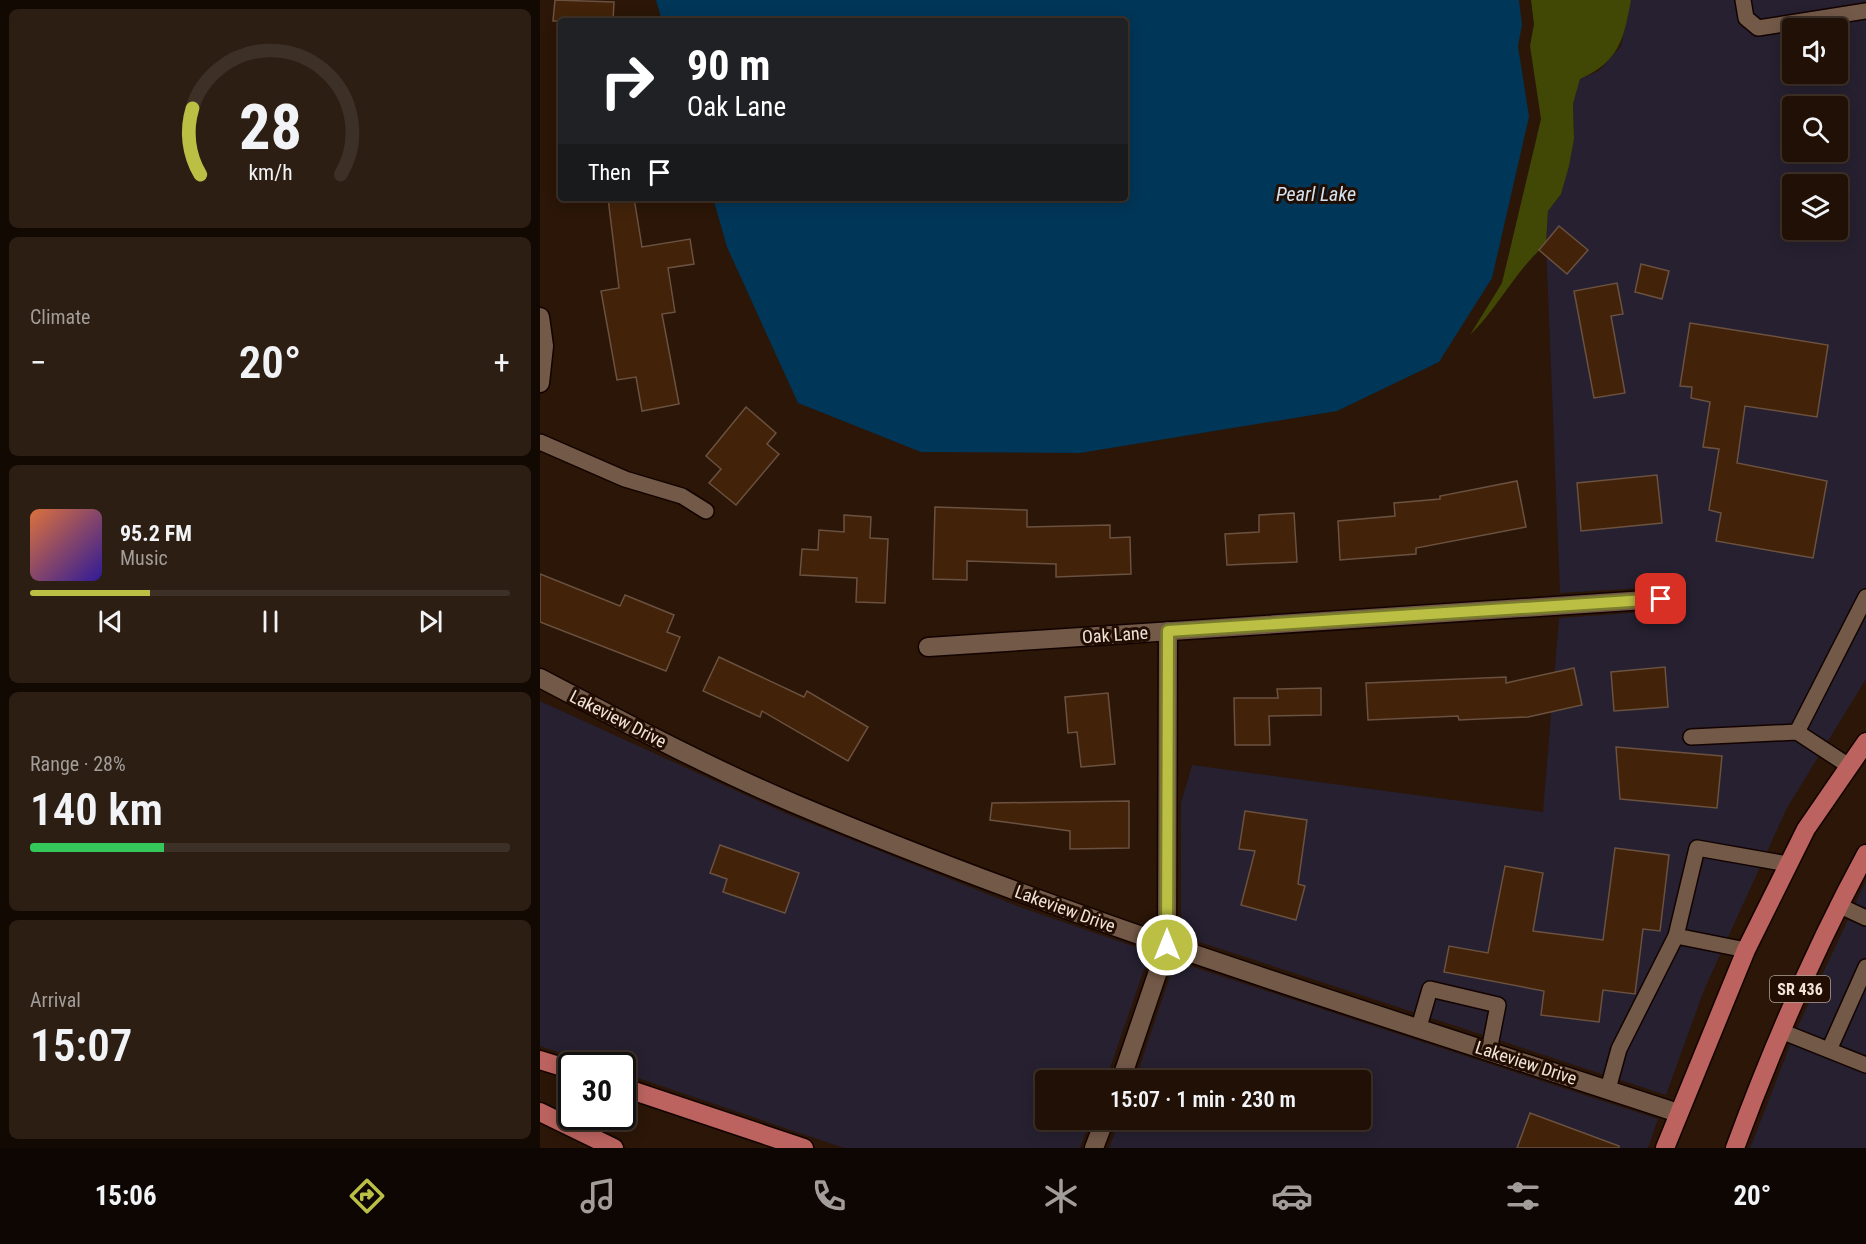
<!DOCTYPE html>
<html lang="en">
<head>
<meta charset="utf-8">
<style>
	:root { --surface:#201005; --page:#2d1e13; --text:#f1f3f6; --muted:#a29d9a; --line:#3d3027; --accent:#bbc044 }
	body { margin:0; font-family:"Roboto Condensed",sans-serif; background:var(--page); color:var(--text); height:100vh; display:flex; flex-direction:column; font-size:22px; white-space:nowrap }
	* { box-sizing:border-box; margin:0 }
	p { font-size:20px; color:var(--muted) }
	.icon { flex:none; width:33px; height:33px; fill:none; stroke:currentColor; stroke-width:2; stroke-linecap:round; stroke-linejoin:round }
	.map { position:relative; flex:1; overflow:hidden }
	.side { display:flex; flex-direction:column; gap:9px; padding:9px; background:#120903; width:540px }
	.side>* { flex:none }
	.top-card { position:absolute; left:18px; top:18px; width:570px; height:183px; border-radius:6px; box-shadow:0 3px 15px #0003,0 0 0 2px var(--line); background:#202124; color:#fff; overflow:hidden }
	.controls { position:absolute; left:1242px; top:18px; display:grid; gap:12px }
	.controls a { display:grid; place-items:center; width:66px; height:66px; border-radius:6px; background:var(--surface); box-shadow:0 3px 15px #0003,0 0 0 2px var(--line); font-size:30px }
	.speed { position:absolute; left:18px; top:1052px; display:flex; gap:12px; font-size:30px; font-weight:700; text-align:center }
	.speed>* { display:grid; place-content:center; width:78px; height:78px; border-radius:50%; background:var(--surface); box-shadow:0 3px 15px #0003,0 0 0 2px var(--line); line-height:1 }
	.speed .limit { border:3px solid #111; border-radius:9px; background:#fff; color:#111 }
	.pin { position:absolute; display:grid; place-items:center; width:51px; height:51px; color:#fff; margin:-26px; border-radius:12px; box-shadow:0 3px 9px #0006 }
	.me { position:absolute; width:66px; margin:-33px; rotate:0deg; stroke-linejoin:round; filter:drop-shadow(0 0 4px #0008) }
	.turn { display:flex; align-items:center; gap:21px; height:126px; padding:0 30px; font-size:27px }
	.turn .icon { width:78px; height:78px; stroke-width:2.5 }
	.turn b { display:block; font-size:42px; line-height:51px }
	.then { display:flex; align-items:center; height:57px; padding:0 30px; background:#0003; gap:12px; font-size:22px }
	.big { font-size:45px; font-weight:600; line-height:1.1 }
	.side .tile { flex:1; display:flex; flex-direction:column; justify-content:center; gap:9px; min-width:0; padding:0 21px; border-radius:9px; background:var(--page) }
	.side .dial { align-items:center; gap:0 }
	.dial svg { height:156px; overflow:visible; fill:none; stroke:var(--line); stroke-width:7; stroke-linecap:round; text-anchor:middle }
	.dial text { fill:var(--text); stroke:none }
	.song { display:flex; align-items:center; gap:18px }
	.cover { width:72px; height:72px; border-radius:9px; background:linear-gradient(135deg,hsl(20 70% 55%),hsl(250 70% 35%)) }
	.played { height:6px; border-radius:3px; background:linear-gradient(90deg,var(--accent) 25%,var(--line) 25%) }
	.keys { display:flex; justify-content:space-around; direction:ltr }
	.heat { display:flex; justify-content:space-between; align-items:center; font-size:33px; direction:ltr }
	.charge { height:9px; border-radius:4px; background:linear-gradient(90deg,#34c759 28%,var(--line) 0) }
	.trip { position:absolute; left:495px; top:1070px; width:336px; height:60px; border-radius:6px; background:var(--surface); box-shadow:0 3px 15px #0003,0 0 0 2px var(--line); font-weight:600; line-height:60px; text-align:center }
	.menu { display:flex; height:96px; justify-content:space-around; align-items:center; background:#0d0602; color:var(--muted) }
	.menu .icon { width:42px; height:42px }
	.menu .selected { color:var(--accent) }
	.menu b { font-size:27px; color:var(--text) }
	main { display:flex; flex:1; min-height:0 }
	.map>svg:first-child { display:block }
</style>
</head>
<body>
<main>
<section class="side">
<div class="tile dial"><svg viewBox="0 0 100 80">
<path d="M14 69A42 42 0 1 1 86 69"/>
<path d="M14 69A42 42 0 0 1 10 35" stroke="#bbc044"/>
<text x="50" y="56" font-size="32" font-weight="700">28</text>
<text x="50" y="72" font-size="11">km/h</text>
</svg></div>
<div class="tile"><p>Climate</p>
<div class="heat"><a>−</a><b class="big">20°</b><a>+</a></div>
</div>
<div class="tile">
<div class="song"><i class="cover"></i><div><b>95.2 FM</b><p>Music</p></div></div>
<div class="played"></div>
<div class="keys"><svg class="icon" aria-label="previous" viewBox="0 0 24 24"><path d="M18 5L8 12l10 7zM5 5v14"/></svg><svg class="icon" aria-label="pause" viewBox="0 0 24 24"><path d="M8 5v14M16 5v14"/></svg><svg class="icon" aria-label="next" viewBox="0 0 24 24"><path d="M6 5l10 7-10 7zM19 5v14"/></svg></div>
</div>
<div class="tile"><p>Range · 28%</p><b class="big">140 km</b><div class="charge"></div></div>
<div class="tile"><p>Arrival</p><b class="big">15:07</b></div>
</section>
<div class="map">
<svg width="1326" height="1148" viewBox="0 0 1326 1148">
	<rect width="100%" height="100%" fill="#2b1607"/>
	<!-- commercial -->
	<g fill="#262030" fill-rule="evenodd">
		<path d="M1091,0h235v679l-79,129 -83,182 -38,105 -485,-159v-133l11,-38 351,47 16,-194 116,-8 -1,-24 -114,7 -14,-349 2,-33 13,-17 13,-55 -1,-35 7,-25 19,-8 22,-25zM1252,28h46v46h-46zM1252,106h46v46h-46zM1252,184h46v46h-46z"/>
		<polygon points="0,701 247,814 480,907 610,952 566,1080 506,1080 506,1119 551,1119 540,1148 304,1148 83,1073 82,1065 57,1065 0,1046"/>
		<polygon points="1326,881 1326,1148 1210,1148 1254,1035"/>
		<polygon points="635,961 1118,1119 1108,1148 569,1148 580,1119 820,1119 820,1080 595,1080"/>
	</g>
	<!-- green -->
	<path fill="#414704" d="M991,0h100c-7,39 -12,62 -51,79l-7,25 1,35 -5,27 -8,28 -13,17 -2,33c-31,27 -47,63 -76,91l32,-52 39,-164 -11,-73 4,-22z"/>
	<!-- water -->
	<polygon fill="#003658" points="116,0 979,0 982,25 978,46 989,117 952,278 899,362 797,411 540,453 381,452 258,403 187,247 173,198 585,198 585,21 122,21"/>
	<!-- building -->
	<g fill="#42230a" stroke="#6a5140" stroke-width="1.5">
		<polygon points="15,0 74,2 73,21 13,21"/>
		<polygon points="68,198 94,198 102,247 150,239 154,264 128,268 135,312 122,314 139,404 102,411 96,377 77,380 61,291 79,288"/>
		<polygon points="1019,226 1048,250 1027,274 999,250"/>
		<polygon points="1101,264 1129,271 1122,299 1095,292"/>
		<polygon points="1077,283 1083,314 1071,316 1085,393 1054,398 1034,291"/>
		<polygon points="1150,323 1288,345 1277,417 1205,406 1197,463 1287,481 1273,558 1176,541 1181,513 1169,510 1179,449 1163,447 1170,402 1151,398 1152,387 1140,386"/>
		<polygon points="206,407 236,433 227,444 239,454 196,505 169,483 181,469 166,456"/>
		<polygon points="1117,475 1122,523 1041,531 1037,483"/>
		<polygon points="977,481 986,527 876,548 876,554 800,560 798,521 855,516 854,503 900,499 900,496"/>
		<polygon points="395,507 487,510 487,527 570,525 570,538 590,537 591,574 516,577 516,564 427,561 427,580 393,579"/>
		<polygon points="754,513 757,562 687,565 685,534 719,532 719,515"/>
		<polygon points="304,515 331,517 330,538 348,539 345,603 316,602 317,578 260,575 262,549 278,550 279,530 304,532"/>
		<polygon points="0,574 80,606 85,595 134,615 127,632 140,637 126,671 0,622"/>
		<polygon points="179,657 264,697 267,691 328,727 308,761 222,711 220,717 163,691"/>
		<polygon points="1125,667 1128,707 1074,711 1071,672"/>
		<polygon points="1034,668 1042,705 988,717 919,720 918,716 828,720 826,683 966,677 966,683"/>
		<polygon points="781,688 781,715 729,716 730,745 695,745 694,698 738,698 737,689"/>
		<polygon points="568,693 575,764 541,767 537,732 528,733 525,697"/>
		<polygon points="1076,747 1182,756 1177,808 1080,799"/>
		<polygon points="589,801 589,848 530,849 530,831 450,820 452,803"/>
		<polygon points="705,811 767,820 758,884 765,886 756,920 701,905 715,851 699,849"/>
		<polygon points="180,845 259,873 245,913 183,892 187,879 170,873"/>
		<polygon points="1075,848 1129,855 1120,931 1103,929 1095,994 1063,990 1059,1022 1001,1015 1004,991 904,972 909,946 948,953 965,866 1003,873 993,931 1063,940"/>
		<polygon points="990,1113 1079,1146 1079,1148 977,1148"/>
	</g>
	<g fill="none" stroke-linecap="round" stroke-linejoin="round">
		<!-- service casing -->
		<g stroke="#130300" stroke-width="18">
			<g id="service">
				<polyline points="1203,0 1206,18 1218,28 1326,11"/>
				<polyline points="0,442 85,479 142,496 166,511"/>
				<polyline points="1257,732 1326,597"/>
				<polyline points="1151,737 1257,732 1309,766"/>
				<polyline points="1298,905 1326,918"/>
				<polyline points="1206,950 1136,936 1157,848 1248,864"/>
				<polyline points="879,1027 890,989 958,1005 949,1051"/>
				<polyline points="1241,1031 1326,1065"/>
				<polyline points="1289,1050 1326,967"/>
				<polyline points="1068,1089 1079,1049 1136,936"/>
			</g>
		</g>
		<!-- minor casing -->
		<g stroke="#130300" stroke-width="21">
			<g id="minor">
				<polyline points="0,317 4,346 0,383"/>
				<polyline points="388,647 1121,599"/>
				<path d="M0,678c84,44 166,88 253,125 288,122 588,212 885,310"/>
				<polyline points="581,1080 627,945 628,631"/>
				<polyline points="554,1148 565,1119"/>
			</g>
		</g>
		<!-- primary casing -->
		<g stroke="#130300" stroke-width="21">
			<g id="primary">
				<polyline points="0,1060 32,1070"/>
				<polyline points="82,1087 264,1148"/>
				<polyline points="0,1112 74,1148"/>
				<polyline points="1125,1148 1206,950 1266,829 1326,742"/>
				<path d="M1195,1148c37,-100 80,-200 131,-294"/>
			</g>
		</g>
		<!-- service -->
		<use href="#service" stroke="#735948" stroke-width="15"/>
		<!-- minor -->
		<use href="#minor" stroke="#735948" stroke-width="18"/>
		<!-- primary -->
		<use href="#primary" stroke="#bc635f" stroke-width="18"/>
	</g>
	<g fill="none" stroke-linecap="round" stroke-linejoin="round">
		<!-- route casing -->
		<g stroke="#7a7d2c" stroke-width="15">
			<polyline id="route" points="627,945 628,631 1121,599"/>
		</g>
		<!-- route -->
		<use href="#route" stroke="#bbc044" stroke-width="10"/>
	</g>
	<g text-anchor="middle" stroke-width="6" stroke-linejoin="round" paint-order="stroke">
		<!-- shield labels -->
		<rect fill="#210d01" stroke="#b3a298" stroke-width="1.5" x="1230" y="976" width="60" height="26" rx="4.5"/>
		<g font-size="16" font-weight="bold" fill="#f1e2d8">
			<text x="1260" y="995">SR 436</text>
		</g>
		<!-- street labels -->
		<g font-size="18" fill="#f1e2d8" stroke="#210d01">
			<text transform="translate(575 635) rotate(-4)" y="6">Oak Lane</text>
			<text transform="translate(78 719) rotate(27)" y="6">Lakeview Drive</text>
			<text transform="translate(525 909) rotate(20)" y="6">Lakeview Drive</text>
			<text transform="translate(986 1063) rotate(18)" y="6">Lakeview Drive</text>
		</g>
		<!-- water labels -->
		<g font-size="20" font-style="italic" fill="#d3e3f1" stroke="#210d01">
			<text x="776" y="201">Pearl Lake</text>
		</g>
	</g>
</svg>
<div class="controls">
<a><svg class="icon" aria-label="sound" viewBox="0 0 24 24"><path d="M4 9h4l5-4v14l-5-4H4zM17 9q2 3 0 6"/></svg></a>
<a><svg class="icon" aria-label="search" viewBox="0 0 24 24"><circle cx="10" cy="10" r="6"/><path d="M15 15l6 6"/></svg></a>
<a><svg class="icon" aria-label="layers" viewBox="0 0 24 24"><path d="M12 4l9 5-9 5-9-5zM3 14l9 5 9-5"/></svg></a>
</div>
<div class="speed"><div class="limit">30</div></div>
<div class="pin" style="left:1121px;top:599px;background:#d93025"><svg class="icon" aria-label="arrive" viewBox="0 0 24 24"><path d="M6 21V4h12l-3 4 3 4H6"/></svg></div>
<svg class="me" style="left:627px;top:945px" viewBox="-20 -20 40 40"><circle r="17" fill="#bbc044" stroke="#fff" stroke-width="3"/><path d="M0-11L8 9 0 5-8 9z" fill="#fff"/></svg>
<div class="trip">15:07 · 1 min · 230 m</div>
<div class="top-card">
<div class="turn"><svg class="icon" aria-label="right" viewBox="0 0 24 24"><path d="M7 20v-9h11M14 6l5 5-5 5"/></svg><div><b>90 m</b>Oak Lane</div></div>
<div class="then">Then<svg class="icon" aria-label="arrive" viewBox="0 0 24 24"><path d="M6 21V4h12l-3 4 3 4H6"/></svg></div>
</div>
</div>
</main>
<nav class="menu">
<b>15:06</b>
<svg class="icon selected" aria-label="directions" viewBox="0 0 24 24"><path d="M12 3l9 9-9 9-9-9zM9 14v-3h6M13 9l2 2-2 2"/></svg>
<svg class="icon" aria-label="music" viewBox="0 0 24 24"><path d="M9 18V5l10-2v13"/><circle cx="6" cy="18" r="3"/><circle cx="16" cy="16" r="3"/></svg>
<svg class="icon" aria-label="phone" viewBox="0 0 24 24"><path d="M5 4h4l2 5-3 2q2 4 5 5l2-3 5 2v4C11 20 4 13 5 4z"/></svg>
<svg class="icon" aria-label="climate" viewBox="0 0 24 24"><path d="M12 3v18M4 7l16 10M4 17L20 7"/></svg>
<svg class="icon" aria-label="car" viewBox="0 0 24 24"><path d="M5 17H2v-5l4-1 3-4h7l3 4 3 1v5h-3M9 17h6M6 11h13"/><circle cx="7" cy="17" r="2"/><circle cx="17" cy="17" r="2"/></svg>
<svg class="icon" aria-label="filters" viewBox="0 0 24 24"><path d="M4 7h16M4 17h16"/><circle cx="9" cy="7" r="2"/><circle cx="15" cy="17" r="2"/></svg>
<b>20°</b>
</nav>
</body>
</html>
